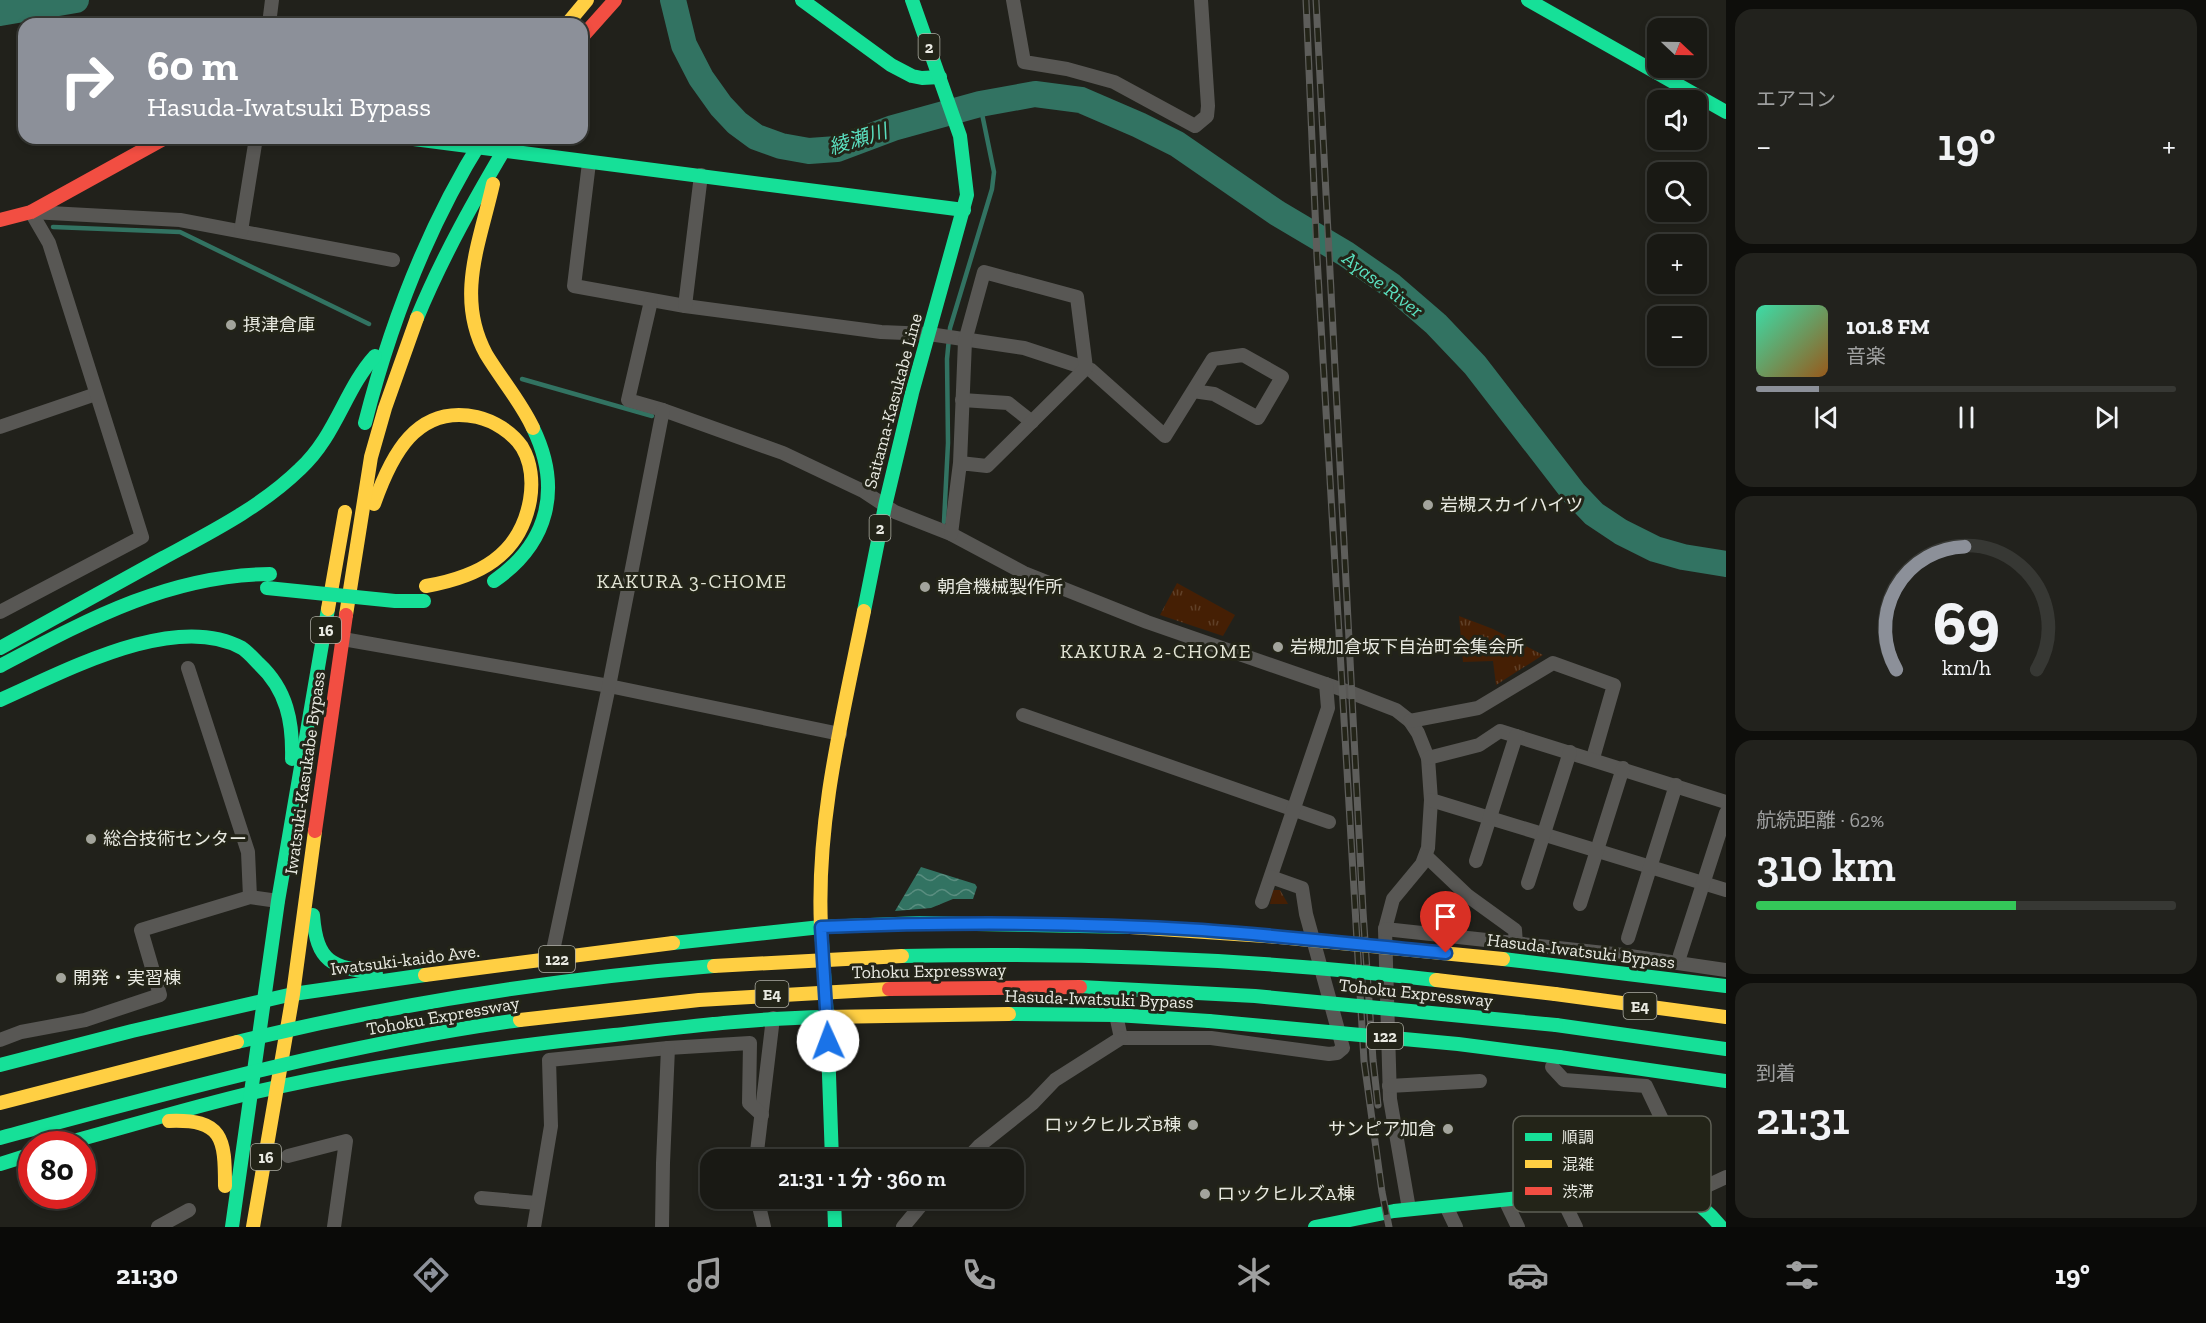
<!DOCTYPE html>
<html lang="ja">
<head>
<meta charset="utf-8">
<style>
	:root { --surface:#191914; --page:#22221d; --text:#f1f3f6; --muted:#9fa0a0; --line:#373834; --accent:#8c9099 }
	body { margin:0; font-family:"Zilla Slab","Noto Sans JP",serif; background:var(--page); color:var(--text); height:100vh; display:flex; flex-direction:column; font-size:22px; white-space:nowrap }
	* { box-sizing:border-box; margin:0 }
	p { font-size:20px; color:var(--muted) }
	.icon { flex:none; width:33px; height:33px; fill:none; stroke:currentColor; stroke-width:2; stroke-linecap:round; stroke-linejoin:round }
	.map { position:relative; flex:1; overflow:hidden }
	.side { display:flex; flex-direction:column; gap:9px; padding:9px; background:#0e0e0b; width:480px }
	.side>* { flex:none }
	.banner { position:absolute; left:18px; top:18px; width:570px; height:126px; border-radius:18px; box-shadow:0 3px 9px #0003,0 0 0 2px var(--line); background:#8c9099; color:#fff; overflow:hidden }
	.needle { width:39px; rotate:112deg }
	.tools { position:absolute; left:1647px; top:18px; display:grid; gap:12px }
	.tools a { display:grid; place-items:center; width:60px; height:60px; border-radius:12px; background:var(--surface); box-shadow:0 3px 9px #0003,0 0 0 2px var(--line); font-size:30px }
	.speed { position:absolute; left:18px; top:1131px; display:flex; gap:12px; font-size:30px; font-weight:700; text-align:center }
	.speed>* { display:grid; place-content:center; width:78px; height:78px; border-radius:50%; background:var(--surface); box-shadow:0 3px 9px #0003,0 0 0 2px var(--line); line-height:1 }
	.speed .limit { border:9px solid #d22; background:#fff; color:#111 }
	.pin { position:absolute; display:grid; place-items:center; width:51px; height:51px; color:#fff; margin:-62px -26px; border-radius:50% 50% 50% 0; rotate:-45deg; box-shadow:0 0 6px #0007 }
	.pin .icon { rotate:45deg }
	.me { position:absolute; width:66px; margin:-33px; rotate:358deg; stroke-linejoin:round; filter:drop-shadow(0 0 4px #0008) }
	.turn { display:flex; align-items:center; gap:21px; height:126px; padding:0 30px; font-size:27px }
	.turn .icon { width:78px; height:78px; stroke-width:2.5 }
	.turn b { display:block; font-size:42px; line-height:51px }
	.big { font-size:45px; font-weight:600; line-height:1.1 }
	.side .widget { flex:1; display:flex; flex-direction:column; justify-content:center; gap:9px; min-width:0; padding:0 21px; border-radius:18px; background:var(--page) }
	.side .dial { align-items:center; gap:0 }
	.dial svg { height:156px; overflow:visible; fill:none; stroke:var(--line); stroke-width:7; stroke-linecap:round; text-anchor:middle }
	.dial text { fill:var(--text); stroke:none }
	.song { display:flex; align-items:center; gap:18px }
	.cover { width:72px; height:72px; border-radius:9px; background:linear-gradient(135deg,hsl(160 70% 55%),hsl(30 70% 35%)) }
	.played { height:6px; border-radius:3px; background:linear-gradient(90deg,var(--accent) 15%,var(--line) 15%) }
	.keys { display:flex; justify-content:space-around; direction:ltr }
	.heat { display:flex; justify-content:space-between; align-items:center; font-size:33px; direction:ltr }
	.charge { height:9px; border-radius:4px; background:linear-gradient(90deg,#34c759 62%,var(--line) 0) }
	.trip { position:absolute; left:700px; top:1149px; width:324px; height:60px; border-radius:18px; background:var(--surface); box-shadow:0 3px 9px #0003,0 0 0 2px var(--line); font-weight:600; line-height:60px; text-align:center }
	.menu { display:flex; height:96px; justify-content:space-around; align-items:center; background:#0a0a08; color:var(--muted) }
	.menu .icon { width:42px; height:42px }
	.menu .on { color:var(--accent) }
	.menu b { font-size:27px; color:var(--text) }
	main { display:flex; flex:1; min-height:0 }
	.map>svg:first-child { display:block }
</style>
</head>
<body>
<main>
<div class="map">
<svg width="1726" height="1227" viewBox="0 0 1726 1227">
	<defs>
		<pattern id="grass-tufts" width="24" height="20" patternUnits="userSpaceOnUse" patternTransform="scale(1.5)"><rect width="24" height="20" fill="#451f04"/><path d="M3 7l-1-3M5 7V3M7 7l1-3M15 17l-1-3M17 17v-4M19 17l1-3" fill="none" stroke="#604028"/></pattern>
		<pattern id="water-waves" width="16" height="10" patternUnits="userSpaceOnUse" patternTransform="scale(1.5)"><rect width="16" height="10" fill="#327362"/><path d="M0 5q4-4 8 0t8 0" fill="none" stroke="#5a8e80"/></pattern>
	</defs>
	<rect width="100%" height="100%" fill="#21211b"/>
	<!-- grass -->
	<g fill="url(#grass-tufts)">
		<polygon points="1177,583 1235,615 1223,636 1160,615"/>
		<polygon points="1459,616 1493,629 1543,655 1496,685 1493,661 1463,662"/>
		<polygon points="1273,890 1280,890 1288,904 1270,904"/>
	</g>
	<!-- water -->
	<polygon fill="url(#water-waves)" points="921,867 975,884 977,887 973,899 953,899 931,908 895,911"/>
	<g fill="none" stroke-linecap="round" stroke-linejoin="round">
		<!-- stream -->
		<g stroke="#327362" stroke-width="4.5">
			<polyline points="53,227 180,232 369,324"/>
			<polyline points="522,379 652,416"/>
			<polyline points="944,522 948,443 947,359 950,328 992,189 994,172 980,104"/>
		</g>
		<!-- river -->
		<g stroke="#327362" stroke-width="26">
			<polyline points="673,0 684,45 701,78 721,106 737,123 756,137 781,146 809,151 837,149 893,128 980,104 1035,94 1081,100 1139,125 1177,144 1277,213 1346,254 1392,286 1436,324 1475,365 1574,493 1594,514 1621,532 1655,549 1683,557 1726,564"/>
			<polyline points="0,13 76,0"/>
		</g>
		<!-- street -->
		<g stroke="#585754" stroke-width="14">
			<polyline points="1013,0 1024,62 1067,69 1114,82 1195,126 1207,116 1208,106 1201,0"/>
			<polyline points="269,24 272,0"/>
			<polyline points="589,163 574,286 685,306 881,332 929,334 1024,348 1091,370 1165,436 1213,359 1243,355 1282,377 1258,418 1214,394 1193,391"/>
			<polyline points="31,212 180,220 393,260"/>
			<polyline points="241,231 256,138"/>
			<polyline points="651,301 628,400 663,410 783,453 863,491 895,512 951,534 1024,573 1147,622 1352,693 1396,710 1410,721 1418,733 1428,758 1431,800 1428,848 1422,864 1393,899 1385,929 1390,1099 1409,1209"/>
			<polyline points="685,306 701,175"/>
			<polyline points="962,400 1008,403 1032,422"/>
			<polyline points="0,427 96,394"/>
			<polyline points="951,534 960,463 965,341 984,272 1077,297 1086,368 987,466 960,463"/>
			<polyline points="0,612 142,537 49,243 31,212"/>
			<polyline points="343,639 609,686 840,734"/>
			<polyline points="188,668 248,852 250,897"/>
			<polyline points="1023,715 1329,822"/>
			<polyline points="1410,721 1478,708 1553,663 1614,685 1593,758"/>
			<polyline points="1428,758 1479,745 1500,731 1726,802"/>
			<polyline points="1431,800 1726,890"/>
			<polyline points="1426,856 1468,896 1515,930 1516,944"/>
			<polyline points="1476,861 1516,736"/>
			<polyline points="1528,883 1570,752"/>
			<polyline points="1262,902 1328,708 1326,684"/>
			<polyline points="1580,904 1623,768"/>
			<polyline points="1385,929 1623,955 1726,970"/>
			<polyline points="1628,938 1676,785"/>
			<polyline points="1680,955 1726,813"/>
			<polyline points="551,960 609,686 663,410"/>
			<polyline points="1116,1015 1121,1038 1211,1038 1329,1054 1337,1053 1343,1048 1306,914 1302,888 1271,877"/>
			<polyline points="0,1040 21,1032 85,1020 160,995 141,930 250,897 278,901"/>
			<polyline points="1552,1067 1564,1080 1646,1086 1696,1191 1685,1195"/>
			<polyline points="1389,1086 1480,1081"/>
			<polyline points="288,1156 346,1141 334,1227"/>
			<polyline points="756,1160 773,1018"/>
			<polyline points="966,1160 979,1146 1033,1103 1055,1080 1121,1038"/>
			<polyline points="1696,1191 1726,1177"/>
			<polyline points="1560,1194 1576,1227"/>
			<polyline points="481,1198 537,1203"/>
			<polyline points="757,1198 764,1227"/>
			<polyline points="1505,1200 1518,1227"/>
			<polyline points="1446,1206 1456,1227"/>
			<polyline points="158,1227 189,1210"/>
			<polyline points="534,1227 551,1126 549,1060 668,1048 750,1043 749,1103 762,1115"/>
			<polyline points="662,1227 663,1163 668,1048"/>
			<polyline points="903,1227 927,1198"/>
		</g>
		<!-- fast -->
		<g stroke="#16e098" stroke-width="14">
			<polyline points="802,0 891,65 912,76 922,78 940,77"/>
			<polyline points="1528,0 1726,112"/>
			<polyline points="406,138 964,210"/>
			<path d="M417,318c26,-63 59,-121 94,-180"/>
			<path d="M365,423c26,-102 62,-196 118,-285"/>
			<path d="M494,581c55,-38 68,-93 39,-153"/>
			<polyline points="864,611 885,506 912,393 967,195 960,136 912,0"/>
			<path d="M0,648c54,-30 109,-60 163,-90 48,-26 98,-51 137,-89 36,-33 45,-80 75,-113"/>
			<path d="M0,666c87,-46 169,-91 270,-92"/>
			<path d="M0,700c64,-28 174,-89 242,-52 6,4 12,11 17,16 28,26 34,58 33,95"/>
			<path d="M313,915c4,48 18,52 63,58"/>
			<polyline points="821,927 827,1018 832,1160"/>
			<polyline points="673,943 821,927 920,923 1130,927"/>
			<polyline points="1009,1014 1116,1015 1209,1021"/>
			<polyline points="1556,1025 1726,1049"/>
			<polyline points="1559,1057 1726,1081"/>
			<polyline points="0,1065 132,1031 293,994 425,975"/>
			<path d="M63,1144c63,-17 125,-36 188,-51 120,-28 241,-45 363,-58 70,-8 141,-17 212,-18"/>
			<polyline points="0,1164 32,1154"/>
			<polyline points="834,1198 835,1227"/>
			<polyline points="232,1227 278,901 328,609"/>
			<path d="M1315,1227l79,-16 242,-25c40,3 59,9 85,41"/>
		</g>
		<!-- slow -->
		<g stroke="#ffcf43" stroke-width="14">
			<polyline points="567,24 587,0"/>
			<path d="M493,184c-13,58 -38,113 -7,170 15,25 35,48 47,74"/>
			<path d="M374,504c17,-48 42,-100 103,-87 17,4 35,15 45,30 9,15 11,35 8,53 -10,56 -52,77 -104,86"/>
			<polyline points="328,609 345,512"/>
			<polyline points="346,615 371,457 385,408 417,318"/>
			<path d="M821,927c-5,-107 22,-212 43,-316"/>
			<polyline points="425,975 673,943"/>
			<polyline points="1555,994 1726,1017"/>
			<polyline points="826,1017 1009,1014"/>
			<path d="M169,1121c54,-2 56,17 56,65"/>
			<polyline points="253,1227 293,994 315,831"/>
		</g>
		<!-- jam -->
		<g stroke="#f24e42" stroke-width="14">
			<polyline points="582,37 615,0"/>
			<polyline points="0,220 31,212 165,138"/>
			<polyline points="315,831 346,615"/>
		</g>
		<!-- rail casing -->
		<g stroke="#5e5e5b" stroke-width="7">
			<g id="rail">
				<polyline points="1306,0 1317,257 1364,1061 1382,1192 1389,1227"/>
				<polyline points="1316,0 1363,911 1373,1060 1378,1105"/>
			</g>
		</g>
		<!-- rail -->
		<use href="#rail" stroke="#232418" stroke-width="4.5" stroke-dasharray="14" stroke-linecap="butt"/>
		<!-- fast-bridge -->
		<g stroke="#16e098" stroke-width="14">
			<polyline points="267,588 395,601 424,601"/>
			<path d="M902,956c178,-4 356,3 534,24"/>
			<polyline points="1503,959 1726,986"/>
			<polyline points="1080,987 1255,996 1556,1025"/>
			<polyline points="1209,1021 1458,1044 1559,1057"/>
			<path d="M237,1042c157,-38 316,-63 477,-76"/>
			<path d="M0,1138c171,-46 344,-94 520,-118"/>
		</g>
		<!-- slow-bridge -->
		<g stroke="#ffcf43" stroke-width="14">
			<polyline points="1130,927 1279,937 1503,959"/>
			<polyline points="714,966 902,956"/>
			<polyline points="1436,980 1555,994"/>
			<polyline points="520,1020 699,1000 889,989"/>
			<polyline points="0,1103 237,1042"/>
		</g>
		<!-- jam-bridge -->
		<polyline stroke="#f24e42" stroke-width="14" points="889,989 1080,987"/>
	</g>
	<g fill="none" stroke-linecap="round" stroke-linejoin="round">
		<!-- route casing -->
		<g stroke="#114b97" stroke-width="15">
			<path id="route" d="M828,1041l-7,-114c127,-5 255,-5 381,3 82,6 163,15 244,23"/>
		</g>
		<!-- route -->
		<use href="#route" stroke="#1a73e8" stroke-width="10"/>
	</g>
	<!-- markers -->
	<g fill="#a3a49c" stroke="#232418" stroke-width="2">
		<circle cx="231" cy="325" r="6"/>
		<circle cx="1428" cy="505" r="6"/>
		<circle cx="925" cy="587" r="6"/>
		<circle cx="1278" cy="647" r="6"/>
		<circle cx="91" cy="839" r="6"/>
		<circle cx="61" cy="978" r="6"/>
		<circle cx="1193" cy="1125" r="6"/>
		<circle cx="1448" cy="1129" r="6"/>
		<circle cx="1205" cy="1194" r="6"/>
	</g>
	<g text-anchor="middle" stroke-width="6" stroke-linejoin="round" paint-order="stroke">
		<!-- shield labels -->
		<g fill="#232418" stroke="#aeafa5" stroke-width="1.5">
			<rect x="918.5" y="34" width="21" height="26" rx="4.5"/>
			<rect x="869.5" y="515" width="21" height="26" rx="4.5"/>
			<rect x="311" y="617" width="30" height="26" rx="4.5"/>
			<rect x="539" y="946" width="36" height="26" rx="4.5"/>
			<rect x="755.5" y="981" width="33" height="26" rx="4.5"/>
			<rect x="1623.5" y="993" width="33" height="26" rx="4.5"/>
			<rect x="1367" y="1023" width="36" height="26" rx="4.5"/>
			<rect x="251" y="1144" width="30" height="26" rx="4.5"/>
		</g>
		<g font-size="16" font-weight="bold" fill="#e9eae2">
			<text x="929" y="53">2</text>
			<text x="880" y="534">2</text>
			<text x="326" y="636">16</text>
			<text x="557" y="965">122</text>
			<text x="772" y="1000">E4</text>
			<text x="1640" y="1012">E4</text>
			<text x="1385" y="1042">122</text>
			<text x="266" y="1163">16</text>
		</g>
		<!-- poi labels -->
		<g font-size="18" fill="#e9eae2" stroke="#232418" text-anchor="start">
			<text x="243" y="331">摂津倉庫</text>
			<text x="1440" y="511">岩槻スカイハイツ</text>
			<text x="937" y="593">朝倉機械製作所</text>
			<text x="1290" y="653">岩槻加倉坂下自治町会集会所</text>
			<text x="103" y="845">総合技術センター</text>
			<text x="73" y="984">開発・実習棟</text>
			<text x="1181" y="1131" text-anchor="end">ロックヒルズB棟</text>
			<text x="1436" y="1135" text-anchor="end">サンピア加倉</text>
			<text x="1217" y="1200">ロックヒルズA棟</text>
		</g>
		<!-- street labels -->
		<g font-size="18" fill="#e9eae2" stroke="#232418">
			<text transform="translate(893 401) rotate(-75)" y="6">Saitama-Kasukabe Line</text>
			<text transform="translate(305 773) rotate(-82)" y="6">Iwatsuki-Kasukabe Bypass</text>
			<text transform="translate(1581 951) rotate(7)" y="6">Hasuda-Iwatsuki Bypass</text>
			<text transform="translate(405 960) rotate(-7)" y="6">Iwatsuki-kaido Ave.</text>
			<text transform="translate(929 971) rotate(-1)" y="6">Tohoku Expressway</text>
			<text transform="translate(1416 993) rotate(6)" y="6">Tohoku Expressway</text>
			<text transform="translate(1099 999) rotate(2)" y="6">Hasuda-Iwatsuki Bypass</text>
			<text transform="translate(443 1016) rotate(-10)" y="6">Tohoku Expressway</text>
		</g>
		<!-- water labels -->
		<g font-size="20" font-style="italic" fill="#5adfbf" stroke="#232418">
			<text transform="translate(858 139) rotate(-17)" y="7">綾瀬川</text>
			<text transform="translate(1383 284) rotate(37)" y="7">Ayase River</text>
		</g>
		<!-- neighbourhood labels -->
		<g font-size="20" letter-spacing="1.5" fill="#e2e4d5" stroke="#232418">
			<text x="692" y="588">KAKURA 3-CHOME</text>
			<text x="1156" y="658">KAKURA 2-CHOME</text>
		</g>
	</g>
	<!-- legend -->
	<rect x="1513" y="1116" width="198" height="96" rx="9" fill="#232418" stroke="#5e5f55" stroke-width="1.5"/>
	<rect x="1525" y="1133" width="27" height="8" fill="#16e098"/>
	<rect x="1525" y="1160" width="27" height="8" fill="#ffcf43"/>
	<rect x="1525" y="1187" width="27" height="8" fill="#f24e42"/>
	<g font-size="16" fill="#e9eae2">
		<text x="1562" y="1143">順調</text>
		<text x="1562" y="1170">混雑</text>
		<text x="1562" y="1197">渋滞</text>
	</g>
</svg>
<div class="tools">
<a><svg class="needle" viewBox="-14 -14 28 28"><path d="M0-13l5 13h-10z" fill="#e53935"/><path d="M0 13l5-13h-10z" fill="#9fa0a0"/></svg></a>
<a><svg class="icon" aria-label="sound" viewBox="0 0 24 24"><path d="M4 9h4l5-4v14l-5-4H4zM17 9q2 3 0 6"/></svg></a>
<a><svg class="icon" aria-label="search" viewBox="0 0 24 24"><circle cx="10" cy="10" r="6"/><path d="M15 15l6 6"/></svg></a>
<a>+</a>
<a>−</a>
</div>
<div class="speed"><div class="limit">80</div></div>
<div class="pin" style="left:1446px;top:953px;background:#d93025"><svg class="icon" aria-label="arrive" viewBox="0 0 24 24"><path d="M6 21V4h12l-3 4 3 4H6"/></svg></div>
<svg class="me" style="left:828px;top:1041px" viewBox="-20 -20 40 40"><circle r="19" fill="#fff"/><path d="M0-13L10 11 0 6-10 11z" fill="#1a73e8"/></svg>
<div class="trip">21:31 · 1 分 · 360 m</div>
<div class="banner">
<div class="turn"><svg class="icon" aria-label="right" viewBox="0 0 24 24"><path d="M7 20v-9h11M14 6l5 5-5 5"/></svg><div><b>60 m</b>Hasuda-Iwatsuki Bypass</div></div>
</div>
</div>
<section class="side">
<div class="widget"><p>エアコン</p>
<div class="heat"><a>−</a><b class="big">19°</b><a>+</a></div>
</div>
<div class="widget">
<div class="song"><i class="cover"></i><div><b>101.8 FM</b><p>音楽</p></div></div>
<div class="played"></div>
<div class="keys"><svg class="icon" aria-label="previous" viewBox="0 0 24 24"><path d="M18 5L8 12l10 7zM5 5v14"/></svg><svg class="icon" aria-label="pause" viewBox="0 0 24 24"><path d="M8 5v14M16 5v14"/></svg><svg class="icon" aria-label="next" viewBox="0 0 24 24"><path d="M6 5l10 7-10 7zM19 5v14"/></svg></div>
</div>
<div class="widget dial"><svg viewBox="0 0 100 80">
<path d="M14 69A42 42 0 1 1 86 69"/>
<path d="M14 69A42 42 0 0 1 49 6" stroke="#8c9099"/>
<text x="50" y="56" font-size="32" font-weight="700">69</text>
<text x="50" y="72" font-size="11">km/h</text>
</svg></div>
<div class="widget"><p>航続距離 · 62%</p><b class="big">310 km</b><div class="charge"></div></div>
<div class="widget"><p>到着</p><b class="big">21:31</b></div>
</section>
</main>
<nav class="menu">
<b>21:30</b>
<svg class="icon on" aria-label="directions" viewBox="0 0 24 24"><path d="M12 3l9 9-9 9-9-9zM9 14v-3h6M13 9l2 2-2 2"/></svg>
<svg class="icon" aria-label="music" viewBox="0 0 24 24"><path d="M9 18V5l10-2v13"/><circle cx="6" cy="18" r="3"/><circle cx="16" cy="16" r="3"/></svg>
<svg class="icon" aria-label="phone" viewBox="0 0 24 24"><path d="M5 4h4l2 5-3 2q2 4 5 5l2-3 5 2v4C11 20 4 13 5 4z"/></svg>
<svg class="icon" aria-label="climate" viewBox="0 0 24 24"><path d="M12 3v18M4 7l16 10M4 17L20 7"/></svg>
<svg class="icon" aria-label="car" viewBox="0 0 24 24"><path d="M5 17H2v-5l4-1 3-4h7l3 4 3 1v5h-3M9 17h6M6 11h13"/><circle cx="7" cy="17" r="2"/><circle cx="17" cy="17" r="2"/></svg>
<svg class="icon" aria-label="filters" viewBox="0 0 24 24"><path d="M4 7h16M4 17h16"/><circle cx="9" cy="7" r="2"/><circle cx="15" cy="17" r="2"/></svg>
<b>19°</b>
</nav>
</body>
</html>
